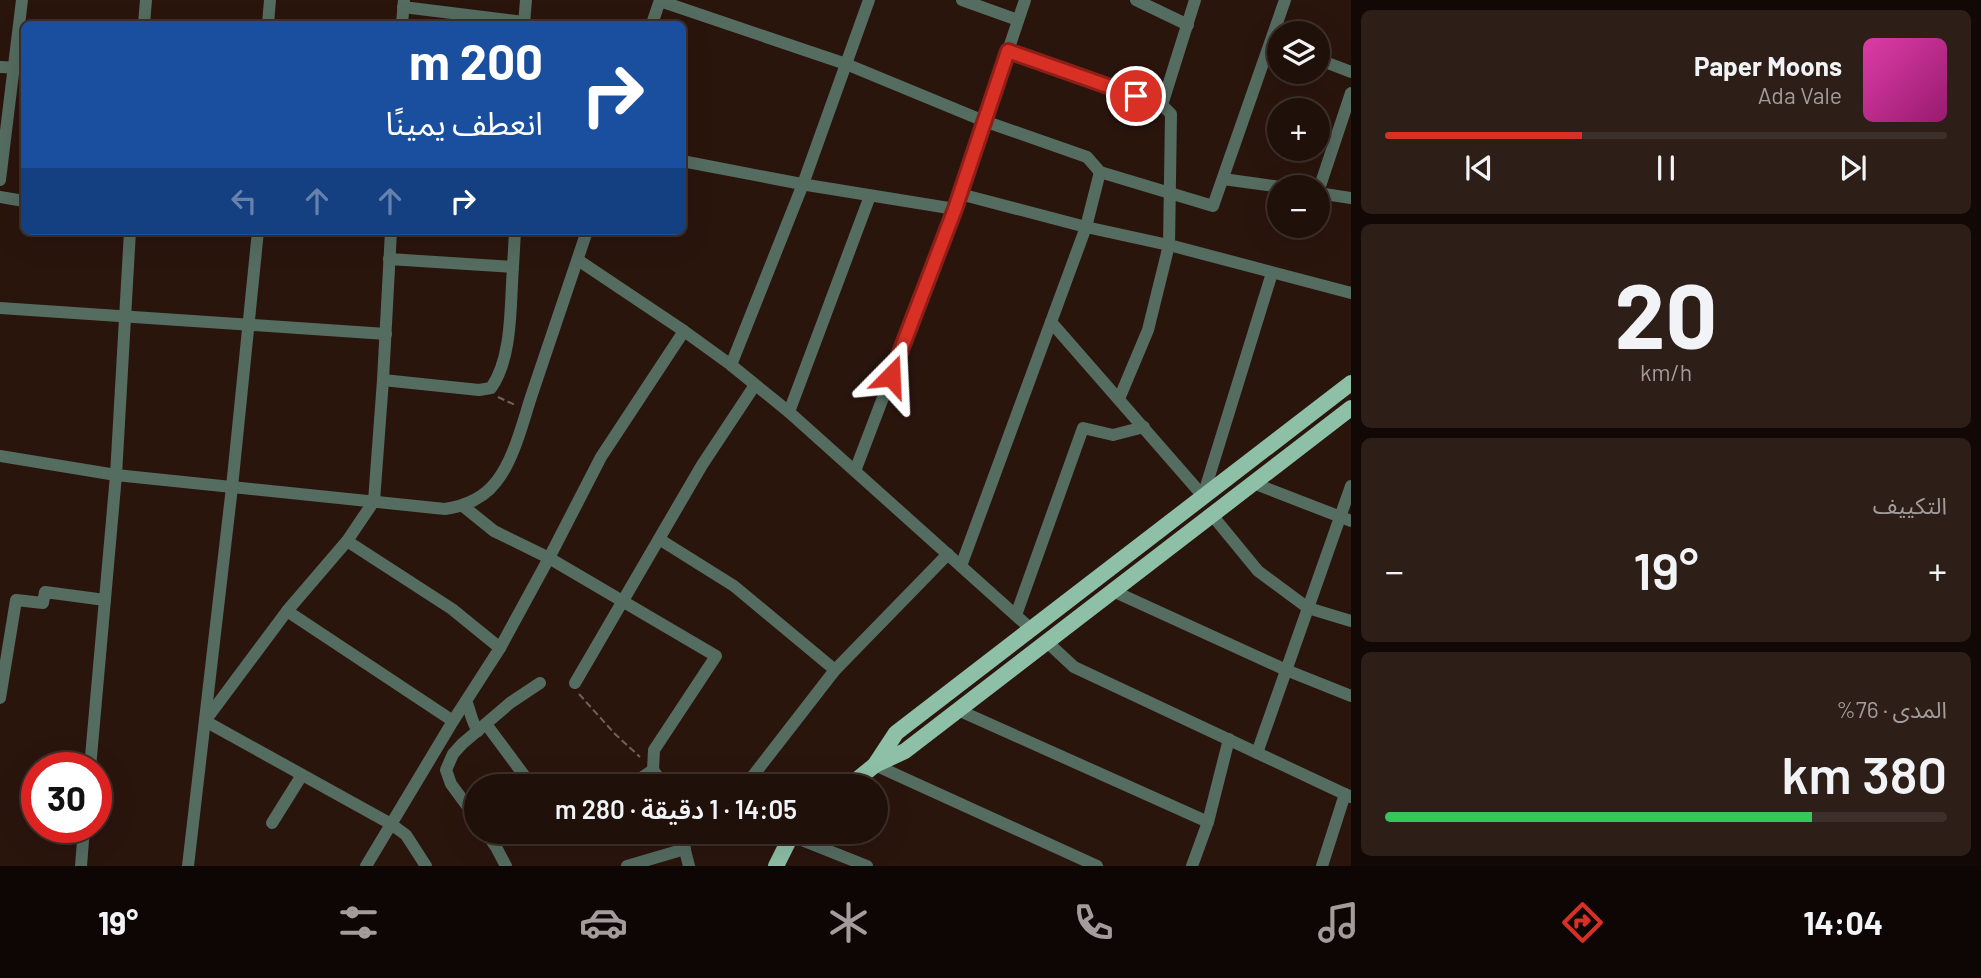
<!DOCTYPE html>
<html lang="ar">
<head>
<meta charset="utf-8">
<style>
	:root { --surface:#20100a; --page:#2d1e18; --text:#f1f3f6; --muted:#a29d9c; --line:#3d302b; --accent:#d93025 }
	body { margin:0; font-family:Barlow,"Noto Sans Arabic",sans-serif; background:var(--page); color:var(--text); direction:rtl; height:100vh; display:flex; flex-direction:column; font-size:26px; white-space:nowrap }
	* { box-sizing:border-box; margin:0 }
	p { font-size:23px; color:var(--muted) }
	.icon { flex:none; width:38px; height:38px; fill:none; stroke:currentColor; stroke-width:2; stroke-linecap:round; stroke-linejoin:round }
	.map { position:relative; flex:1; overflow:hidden; direction:ltr }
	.sheet { display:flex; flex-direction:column; gap:10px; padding:10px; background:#120906; width:630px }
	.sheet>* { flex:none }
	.banner { position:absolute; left:21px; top:21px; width:665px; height:214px; border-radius:10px; box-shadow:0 7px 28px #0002,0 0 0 2px var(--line); direction:rtl; background:#1a4fa0; color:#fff; overflow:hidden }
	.controls { position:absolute; left:1267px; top:21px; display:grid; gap:14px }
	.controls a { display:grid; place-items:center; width:63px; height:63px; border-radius:50%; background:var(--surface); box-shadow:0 7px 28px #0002,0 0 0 2px var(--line); font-size:35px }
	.speed { position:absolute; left:21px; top:752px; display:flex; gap:14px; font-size:35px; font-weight:700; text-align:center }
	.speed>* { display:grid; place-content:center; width:91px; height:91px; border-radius:50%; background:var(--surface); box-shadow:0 7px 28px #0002,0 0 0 2px var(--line); line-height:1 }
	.speed .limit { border:10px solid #d22; background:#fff; color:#111 }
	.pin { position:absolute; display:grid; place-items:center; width:60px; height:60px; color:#fff; margin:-30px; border:4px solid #fff; border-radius:50%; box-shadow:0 2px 7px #0007 }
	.me { position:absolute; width:77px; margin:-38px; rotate:21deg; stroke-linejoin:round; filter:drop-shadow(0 0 5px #0008) }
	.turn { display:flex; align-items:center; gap:24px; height:147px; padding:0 28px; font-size:32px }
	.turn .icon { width:91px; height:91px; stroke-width:2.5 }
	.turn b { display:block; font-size:49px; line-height:60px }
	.lanes { display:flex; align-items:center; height:66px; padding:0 28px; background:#0003; justify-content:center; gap:35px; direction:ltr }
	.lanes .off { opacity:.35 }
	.big { font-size:52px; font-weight:600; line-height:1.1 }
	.sheet .tile { flex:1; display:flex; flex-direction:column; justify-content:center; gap:10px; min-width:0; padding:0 24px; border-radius:10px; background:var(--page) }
	.sheet .dial { align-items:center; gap:0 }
	.dial b { font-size:91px; line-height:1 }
	.song { display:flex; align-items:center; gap:21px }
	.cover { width:84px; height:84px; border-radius:10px; background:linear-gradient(135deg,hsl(320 70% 55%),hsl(320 70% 35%)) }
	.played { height:7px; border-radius:4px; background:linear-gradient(90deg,var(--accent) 35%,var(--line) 35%) }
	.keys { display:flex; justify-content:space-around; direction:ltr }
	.heat { display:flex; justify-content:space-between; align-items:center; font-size:38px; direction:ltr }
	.charge { height:10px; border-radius:5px; background:linear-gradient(90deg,#34c759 76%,var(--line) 0) }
	.trip { position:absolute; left:464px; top:774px; width:424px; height:70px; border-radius:35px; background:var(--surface); box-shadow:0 7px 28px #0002,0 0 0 2px var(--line); font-weight:600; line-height:70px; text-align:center; direction:rtl }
	.menu { display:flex; height:112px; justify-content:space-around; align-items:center; background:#0d0604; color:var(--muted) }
	.menu .icon { width:49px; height:49px }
	.menu .current { color:var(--accent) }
	.menu b { font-size:32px; color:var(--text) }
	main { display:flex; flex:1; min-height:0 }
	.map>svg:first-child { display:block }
</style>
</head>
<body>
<main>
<section class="sheet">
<div class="tile">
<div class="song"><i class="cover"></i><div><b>Paper Moons</b><p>Ada Vale</p></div></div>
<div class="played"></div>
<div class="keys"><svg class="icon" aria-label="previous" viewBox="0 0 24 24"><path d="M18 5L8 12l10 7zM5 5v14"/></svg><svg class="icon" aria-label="pause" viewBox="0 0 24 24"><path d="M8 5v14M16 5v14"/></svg><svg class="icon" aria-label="next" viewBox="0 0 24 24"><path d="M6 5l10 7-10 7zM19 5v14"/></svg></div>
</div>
<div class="tile dial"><b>20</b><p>km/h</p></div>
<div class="tile"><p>التكييف</p>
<div class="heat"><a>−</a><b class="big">19°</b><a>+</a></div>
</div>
<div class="tile"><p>المدى · 76%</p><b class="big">380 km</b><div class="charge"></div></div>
</section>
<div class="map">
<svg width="1351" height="866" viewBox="0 0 1351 866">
	<rect width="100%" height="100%" fill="#2a150d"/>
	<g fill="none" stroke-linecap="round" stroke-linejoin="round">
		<!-- path -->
		<g stroke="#736059" stroke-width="2" stroke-dasharray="7 3.5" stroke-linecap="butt">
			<polyline points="498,397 515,405"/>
			<polyline points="579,694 615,734 640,757"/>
		</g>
		<!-- minor -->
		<g stroke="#556c61" stroke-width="12">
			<polyline points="962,0 1018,20"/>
			<polyline points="1136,0 1188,25"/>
			<polyline points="660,1 846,64 984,121 1087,157 1100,172 1213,206 1285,0"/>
			<polyline points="403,7 524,22"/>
			<polyline points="144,24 146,0"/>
			<polyline points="268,24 270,0"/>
			<polyline points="402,24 404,0"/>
			<polyline points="524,24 526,0"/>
			<polyline points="652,24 660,0"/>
			<polyline points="1008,51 1162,105 1195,0"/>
			<polyline points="1325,62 1351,72"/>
			<polyline points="0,67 24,68"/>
			<polyline points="682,161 807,185 955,209"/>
			<polyline points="1223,179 1281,187"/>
			<polyline points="0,180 22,0"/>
			<polyline points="1318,192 1351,93"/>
			<polyline points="1318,193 1351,198"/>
			<polyline points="960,194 1086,227 1173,246 1351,293"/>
			<polyline points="0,197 24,201"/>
			<polyline points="391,231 383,380 374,501 347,541 287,611 205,721 391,824 406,835 426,866"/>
			<polyline points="389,259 513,267 515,231"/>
			<polyline points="578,260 684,331 731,365 789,412 1031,629"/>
			<polyline points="0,308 386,334"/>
			<polyline points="1051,322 1203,496"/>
			<polyline points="731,365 803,184 869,0"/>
			<path d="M383,380l96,10 12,-2c22,-31 19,-84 22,-121"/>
			<polyline points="1119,399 1148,330 1169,245 1171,114 1162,105"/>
			<polyline points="789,412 870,196"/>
			<path d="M0,456l116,19 329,34c20,-3 38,-10 51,-27 18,-22 27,-61 36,-88 19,-55 37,-109 55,-163"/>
			<polyline points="855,471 955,209 1025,0"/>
			<polyline points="1253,483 1351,521"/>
			<polyline points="1203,496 1272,273"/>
			<polyline points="463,506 494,531 549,558 716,656 654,750 653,770 665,786"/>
			<polyline points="1212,515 1258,571 1308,608 1351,621"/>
			<polyline points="659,539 734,586 835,670"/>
			<polyline points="347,541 452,609 500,648"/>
			<polyline points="961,566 1086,227 1100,172"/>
			<polyline points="1113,591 1286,670 1351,696"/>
			<polyline points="287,611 453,721"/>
			<polyline points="1016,615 1083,428 1113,435 1144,427"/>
			<polyline points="1047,642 1074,667 1351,797"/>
			<polyline points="575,683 702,465 755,385"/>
			<polyline points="0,698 16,600 43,603 45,592 105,600"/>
			<path d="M466,701c5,11 5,20 12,30"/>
			<polyline points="958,710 1208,822"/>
			<polyline points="486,724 532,786"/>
			<polyline points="1257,753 1351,486"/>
			<polyline points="875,765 1097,866"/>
			<polyline points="90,768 116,475 130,231"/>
			<polyline points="629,786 653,770"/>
			<polyline points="745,786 835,670 948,554"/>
			<polyline points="476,818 451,784 446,770 453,754 462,744 510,703 540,683"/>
			<polyline points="272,823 302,775"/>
			<polyline points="485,831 496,847 506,866"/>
			<polyline points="680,831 689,866"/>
			<polyline points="779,831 867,866"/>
			<polyline points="81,866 84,828"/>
			<polyline points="188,866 232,487 258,231"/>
			<polyline points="366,866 453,721 500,648 549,558 601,457 684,331"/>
			<polyline points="627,866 685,849"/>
			<polyline points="1192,866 1208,822 1229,739"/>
			<polyline points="1322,866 1345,794"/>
		</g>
		<!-- major -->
		<g stroke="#8ebfa7" stroke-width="16">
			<polyline points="875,765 896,733 1351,383"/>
			<polyline points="849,786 875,765 905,751 1351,408"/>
			<polyline points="776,866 791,836 796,831"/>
		</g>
	</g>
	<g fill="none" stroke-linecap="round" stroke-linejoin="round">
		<!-- route casing -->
		<g stroke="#8d1f18" stroke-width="18">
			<polyline id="route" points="891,376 955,209 1008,51 1136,96"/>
		</g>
		<!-- route -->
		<use href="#route" stroke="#d93025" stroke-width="12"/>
	</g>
</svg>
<div class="controls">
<a><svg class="icon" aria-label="layers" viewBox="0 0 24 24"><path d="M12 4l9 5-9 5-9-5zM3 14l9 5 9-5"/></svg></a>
<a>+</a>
<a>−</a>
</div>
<div class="speed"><div class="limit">30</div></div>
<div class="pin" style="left:1136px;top:96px;background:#d93025"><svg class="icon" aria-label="arrive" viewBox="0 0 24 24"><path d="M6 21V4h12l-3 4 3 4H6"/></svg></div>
<svg class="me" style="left:891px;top:376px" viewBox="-20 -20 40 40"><path d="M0-17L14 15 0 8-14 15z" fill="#d93025" stroke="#fff" stroke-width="4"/></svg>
<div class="trip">14:05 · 1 دقيقة · 280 m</div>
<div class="banner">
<div class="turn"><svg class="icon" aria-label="right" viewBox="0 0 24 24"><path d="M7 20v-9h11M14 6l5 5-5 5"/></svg><div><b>200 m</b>انعطف يمينًا</div></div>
<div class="lanes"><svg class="icon off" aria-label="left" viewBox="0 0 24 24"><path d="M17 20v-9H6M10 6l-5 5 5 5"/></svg><svg class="icon off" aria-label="ahead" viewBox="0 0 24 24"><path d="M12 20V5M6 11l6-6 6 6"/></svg><svg class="icon off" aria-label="ahead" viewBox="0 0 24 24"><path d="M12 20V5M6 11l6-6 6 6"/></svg><svg class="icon" aria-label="right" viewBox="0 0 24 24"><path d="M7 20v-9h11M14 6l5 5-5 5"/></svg></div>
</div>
</div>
</main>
<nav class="menu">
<b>14:04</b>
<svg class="icon current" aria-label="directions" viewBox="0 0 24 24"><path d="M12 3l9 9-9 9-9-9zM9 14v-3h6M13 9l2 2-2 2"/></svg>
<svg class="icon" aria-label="music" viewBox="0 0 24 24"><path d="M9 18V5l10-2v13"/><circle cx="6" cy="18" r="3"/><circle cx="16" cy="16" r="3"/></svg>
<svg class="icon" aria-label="phone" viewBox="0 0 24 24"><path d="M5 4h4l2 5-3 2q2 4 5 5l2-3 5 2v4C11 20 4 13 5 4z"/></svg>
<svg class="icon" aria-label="climate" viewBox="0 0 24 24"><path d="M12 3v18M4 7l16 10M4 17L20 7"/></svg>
<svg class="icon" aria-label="car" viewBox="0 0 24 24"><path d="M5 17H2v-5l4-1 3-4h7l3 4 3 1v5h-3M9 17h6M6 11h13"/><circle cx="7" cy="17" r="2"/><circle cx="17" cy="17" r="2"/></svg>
<svg class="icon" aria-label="filters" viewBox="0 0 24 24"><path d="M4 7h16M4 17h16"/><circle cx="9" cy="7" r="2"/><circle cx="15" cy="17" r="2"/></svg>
<b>19°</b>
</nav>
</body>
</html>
